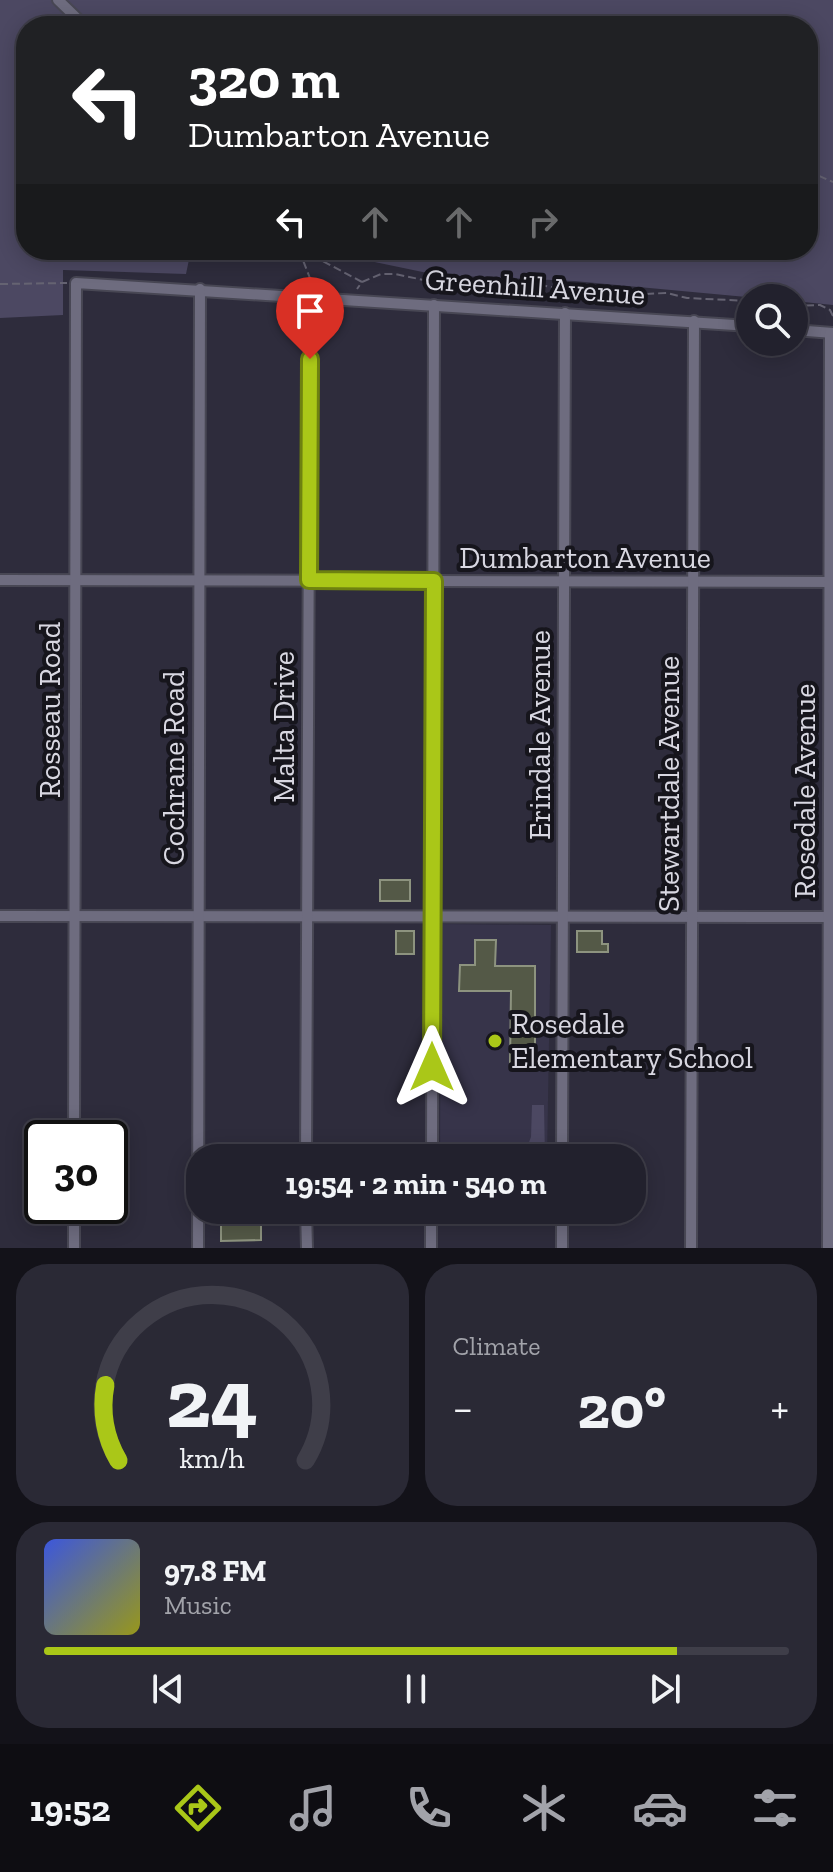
<!DOCTYPE html>
<html lang="en">
<head>
<meta charset="utf-8">
<style>
	:root { --surface:#22212d; --page:#2a2935; --text:#f1f3f6; --muted:#a2a3aa; --line:#3f3e49; --accent:#aac718 }
	body { margin:0; font-family:"Zilla Slab",serif; background:var(--page); color:var(--text); height:100vh; display:flex; flex-direction:column; font-size:30px; white-space:nowrap }
	* { box-sizing:border-box; margin:0 }
	p { font-size:26px; color:var(--muted) }
	.icon { flex:none; width:44px; height:44px; fill:none; stroke:currentColor; stroke-width:2; stroke-linecap:round; stroke-linejoin:round }
	.map { position:relative; height:1248px; overflow:hidden }
	.drawer { display:flex; flex-direction:column; gap:16px; padding:16px; background:#131219; flex:1 }
	.drawer>* { flex:none }
	.top-card { position:absolute; left:16px; top:16px; width:802px; height:244px; border-radius:32px; box-shadow:0 4px 20px #0003,0 0 0 2px var(--line); background:#202124; color:#fff; overflow:hidden }
	.fabs { position:absolute; left:736px; top:284px; display:grid; gap:16px }
	.fabs a { display:grid; place-items:center; width:72px; height:72px; border-radius:50%; background:var(--surface); box-shadow:0 4px 20px #0003,0 0 0 2px var(--line); font-size:40px }
	.speed { position:absolute; left:24px; top:1120px; display:flex; gap:16px; font-size:40px; font-weight:700; text-align:center }
	.speed>* { display:grid; place-content:center; width:104px; height:104px; border-radius:50%; background:var(--surface); box-shadow:0 4px 20px #0003,0 0 0 2px var(--line); line-height:1 }
	.speed .limit { border:4px solid #111; border-radius:12px; background:#fff; color:#111 }
	.pin { position:absolute; display:grid; place-items:center; width:68px; height:68px; color:#fff; margin:-82px -34px; border-radius:50% 50% 50% 0; rotate:-45deg; box-shadow:0 0 8px #0007 }
	.pin .icon { rotate:45deg }
	.me { position:absolute; width:88px; margin:-44px; rotate:0deg; stroke-linejoin:round; filter:drop-shadow(0 0 6px #0008) }
	.turn { display:flex; align-items:center; gap:28px; height:168px; padding:0 40px; font-size:36px }
	.turn .icon { width:104px; height:104px; stroke-width:2.5 }
	.turn b { display:block; font-size:56px; line-height:68px }
	.lanes { display:flex; align-items:center; height:76px; padding:0 40px; background:#0003; justify-content:center; gap:40px; direction:ltr }
	.lanes .off { opacity:.35 }
	.big { font-size:60px; font-weight:800; line-height:1.1 }
	.drawer .card { flex:1; display:flex; flex-direction:column; justify-content:center; gap:12px; min-width:0; padding:0 28px; border-radius:32px; background:var(--page) }
	.drawer .dial { align-items:center; gap:0 }
	.dial svg { height:208px; overflow:visible; fill:none; stroke:var(--line); stroke-width:7; stroke-linecap:round; text-anchor:middle }
	.dial text { fill:var(--text); stroke:none }
	.song { display:flex; align-items:center; gap:24px }
	.cover { width:96px; height:96px; border-radius:12px; background:linear-gradient(135deg,hsl(230 70% 55%),hsl(60 70% 35%)) }
	.played { height:8px; border-radius:4px; background:linear-gradient(90deg,var(--accent) 85%,var(--line) 85%) }
	.keys { display:flex; justify-content:space-around; direction:ltr }
	.heat { display:flex; justify-content:space-between; align-items:center; font-size:44px; direction:ltr }
	.drawer .tiles { flex:1; display:grid; gap:16px; grid-template-columns:1fr 1fr }
	.card:last-child { grid-column:span 2 }
	.trip { position:absolute; left:186px; top:1144px; width:460px; height:80px; border-radius:32px; background:var(--surface); box-shadow:0 4px 20px #0003,0 0 0 2px var(--line); font-weight:800; line-height:80px; text-align:center }
	.dock { display:flex; height:128px; justify-content:space-around; align-items:center; background:#0e0d12; color:var(--muted) }
	.dock .icon { width:56px; height:56px }
	.dock .selected { color:var(--accent) }
	.dock b { font-size:36px; color:var(--text) }
	.map>svg:first-child { display:block }
</style>
</head>
<body>
<div class="map">
<svg width="833" height="1248" viewBox="0 0 833 1248">
	<rect width="100%" height="100%" fill="#2e2c3c"/>
	<!-- built -->
	<polygon fill="#37344a" points="441,924 551,925 547,1158 440,1158"/>
	<!-- green -->
	<g fill="#4c4862">
		<polygon points="0,0 833,0 833,305 794,301 794,298 757,298 574,281 437,275 317,250 808,250 808,26 26,26 26,250 191,250 186,274 63,270 63,315 0,318"/>
		<polygon points="532,1105 544,1105 545,1158 532,1158 526,1150 531,1137"/>
	</g>
	<!-- building -->
	<g fill="#545947" stroke="#8d937f" stroke-width="2">
		<rect x="380" y="880" width="30" height="21"/>
		<rect x="396" y="931" width="18" height="23"/>
		<polygon points="577,931 602,931 602,944 608,944 608,952 577,952"/>
		<polygon points="475,940 496,940 495,966 535,966 535,1063 510,1063 511,991 459,991 460,965 475,965"/>
		<polygon points="221,1216 261,1216 261,1240 221,1241"/>
	</g>
	<g fill="none" stroke-linecap="round" stroke-linejoin="round">
		<!-- minor casing -->
		<g stroke="#484754" stroke-width="14">
			<g id="minor">
				<polyline points="58,0 85,26"/>
				<polyline points="794,330 833,333"/>
				<polyline points="0,580 833,582"/>
				<polyline points="0,916 833,917"/>
				<polyline points="74,1138 76,283 750,326"/>
				<polyline points="306,1158 310,296"/>
				<polyline points="432,1158 434,305"/>
				<polyline points="562,1158 565,313"/>
				<polyline points="306,1210 307,1248"/>
				<polyline points="74,1248 74,1206"/>
				<polyline points="198,1248 200,289"/>
				<polyline points="431,1248 431,1210"/>
				<polyline points="562,1248 562,1210"/>
				<polyline points="691,1248 694,321"/>
				<polyline points="828,1248 830,333"/>
			</g>
		</g>
		<!-- path -->
		<g stroke="#656372" stroke-width="2" stroke-dasharray="8 4" stroke-linecap="butt">
			<polyline points="808,171 833,182"/>
			<polyline points="299,250 313,286"/>
			<polyline points="302,250 362,282 357,289"/>
			<polyline points="362,282 381,274 395,274 443,284 536,284 596,296 667,293 687,298 750,301"/>
			<polyline points="0,284 67,283"/>
			<polyline points="794,306 820,305 830,310 833,316"/>
		</g>
		<!-- minor -->
		<use href="#minor" stroke="#6e6c7f" stroke-width="10"/>
	</g>
	<g fill="none" stroke-linecap="round" stroke-linejoin="round">
		<!-- route casing -->
		<g stroke="#6e8110" stroke-width="20">
			<polyline id="route" points="310,359 309,580 434,581 432,1067"/>
		</g>
		<!-- route -->
		<use href="#route" stroke="#aac718" stroke-width="14"/>
	</g>
	<!-- markers -->
	<circle fill="#aac718" stroke="#16151c" stroke-width="3" cx="495" cy="1041" r="8"/>
	<g text-anchor="middle" stroke-width="8" stroke-linejoin="round" paint-order="stroke">
		<!-- street labels -->
		<g font-size="30" fill="#d8d7e1" stroke="#16151c">
			<text transform="translate(535 287) rotate(4)" y="10">Greenhill Avenue</text>
			<text x="585" y="568">Dumbarton Avenue</text>
			<text transform="translate(50 710) rotate(-90)" y="10">Rosseau Road</text>
			<text transform="translate(284 727) rotate(-90)" y="10">Malta Drive</text>
			<text transform="translate(540 735) rotate(-90)" y="10">Erindale Avenue</text>
			<text transform="translate(174 768) rotate(-90)" y="10">Cochrane Road</text>
			<text transform="translate(669 784) rotate(-90)" y="10">Stewartdale Avenue</text>
			<text transform="translate(805 791) rotate(-90)" y="10">Rosedale Avenue</text>
		</g>
		<!-- poi labels -->
		<g font-size="30" fill="#d8d7e1" stroke="#16151c" text-anchor="start">
			<text x="511" y="1034">Rosedale<tspan x="511" dy="34">Elementary School</tspan></text>
		</g>
	</g>
</svg>
<div class="fabs">
<a><svg class="icon" aria-label="search" viewBox="0 0 24 24"><circle cx="10" cy="10" r="6"/><path d="M15 15l6 6"/></svg></a>
</div>
<div class="speed"><div class="limit">30</div></div>
<div class="pin" style="left:310px;top:359px;background:#d93025"><svg class="icon" aria-label="arrive" viewBox="0 0 24 24"><path d="M6 21V4h12l-3 4 3 4H6"/></svg></div>
<svg class="me" style="left:432px;top:1067px" viewBox="-20 -20 40 40"><path d="M0-17L14 15 0 8-14 15z" fill="#aac718" stroke="#fff" stroke-width="4"/></svg>
<div class="trip">19:54 · 2 min · 540 m</div>
<div class="top-card">
<div class="turn"><svg class="icon" aria-label="left" viewBox="0 0 24 24"><path d="M17 20v-9H6M10 6l-5 5 5 5"/></svg><div><b>320 m</b>Dumbarton Avenue</div></div>
<div class="lanes"><svg class="icon" aria-label="left" viewBox="0 0 24 24"><path d="M17 20v-9H6M10 6l-5 5 5 5"/></svg><svg class="icon off" aria-label="ahead" viewBox="0 0 24 24"><path d="M12 20V5M6 11l6-6 6 6"/></svg><svg class="icon off" aria-label="ahead" viewBox="0 0 24 24"><path d="M12 20V5M6 11l6-6 6 6"/></svg><svg class="icon off" aria-label="right" viewBox="0 0 24 24"><path d="M7 20v-9h11M14 6l5 5-5 5"/></svg></div>
</div>
</div>
<section class="drawer">
<div class="tiles">
<div class="card dial"><svg viewBox="0 0 100 80">
<path d="M14 69A42 42 0 1 1 86 69"/>
<path d="M14 69A42 42 0 0 1 9 40" stroke="#aac718"/>
<text x="50" y="56" font-size="32" font-weight="700">24</text>
<text x="50" y="72" font-size="11">km/h</text>
</svg></div>
<div class="card"><p>Climate</p>
<div class="heat"><a>−</a><b class="big">20°</b><a>+</a></div>
</div>
<div class="card">
<div class="song"><i class="cover"></i><div><b>97.8 FM</b><p>Music</p></div></div>
<div class="played"></div>
<div class="keys"><svg class="icon" aria-label="previous" viewBox="0 0 24 24"><path d="M18 5L8 12l10 7zM5 5v14"/></svg><svg class="icon" aria-label="pause" viewBox="0 0 24 24"><path d="M8 5v14M16 5v14"/></svg><svg class="icon" aria-label="next" viewBox="0 0 24 24"><path d="M6 5l10 7-10 7zM19 5v14"/></svg></div>
</div>
</div>
</section>
<nav class="dock">
<b>19:52</b>
<svg class="icon selected" aria-label="directions" viewBox="0 0 24 24"><path d="M12 3l9 9-9 9-9-9zM9 14v-3h6M13 9l2 2-2 2"/></svg>
<svg class="icon" aria-label="music" viewBox="0 0 24 24"><path d="M9 18V5l10-2v13"/><circle cx="6" cy="18" r="3"/><circle cx="16" cy="16" r="3"/></svg>
<svg class="icon" aria-label="phone" viewBox="0 0 24 24"><path d="M5 4h4l2 5-3 2q2 4 5 5l2-3 5 2v4C11 20 4 13 5 4z"/></svg>
<svg class="icon" aria-label="climate" viewBox="0 0 24 24"><path d="M12 3v18M4 7l16 10M4 17L20 7"/></svg>
<svg class="icon" aria-label="car" viewBox="0 0 24 24"><path d="M5 17H2v-5l4-1 3-4h7l3 4 3 1v5h-3M9 17h6M6 11h13"/><circle cx="7" cy="17" r="2"/><circle cx="17" cy="17" r="2"/></svg>
<svg class="icon" aria-label="filters" viewBox="0 0 24 24"><path d="M4 7h16M4 17h16"/><circle cx="9" cy="7" r="2"/><circle cx="15" cy="17" r="2"/></svg>
</nav>
</body>
</html>
